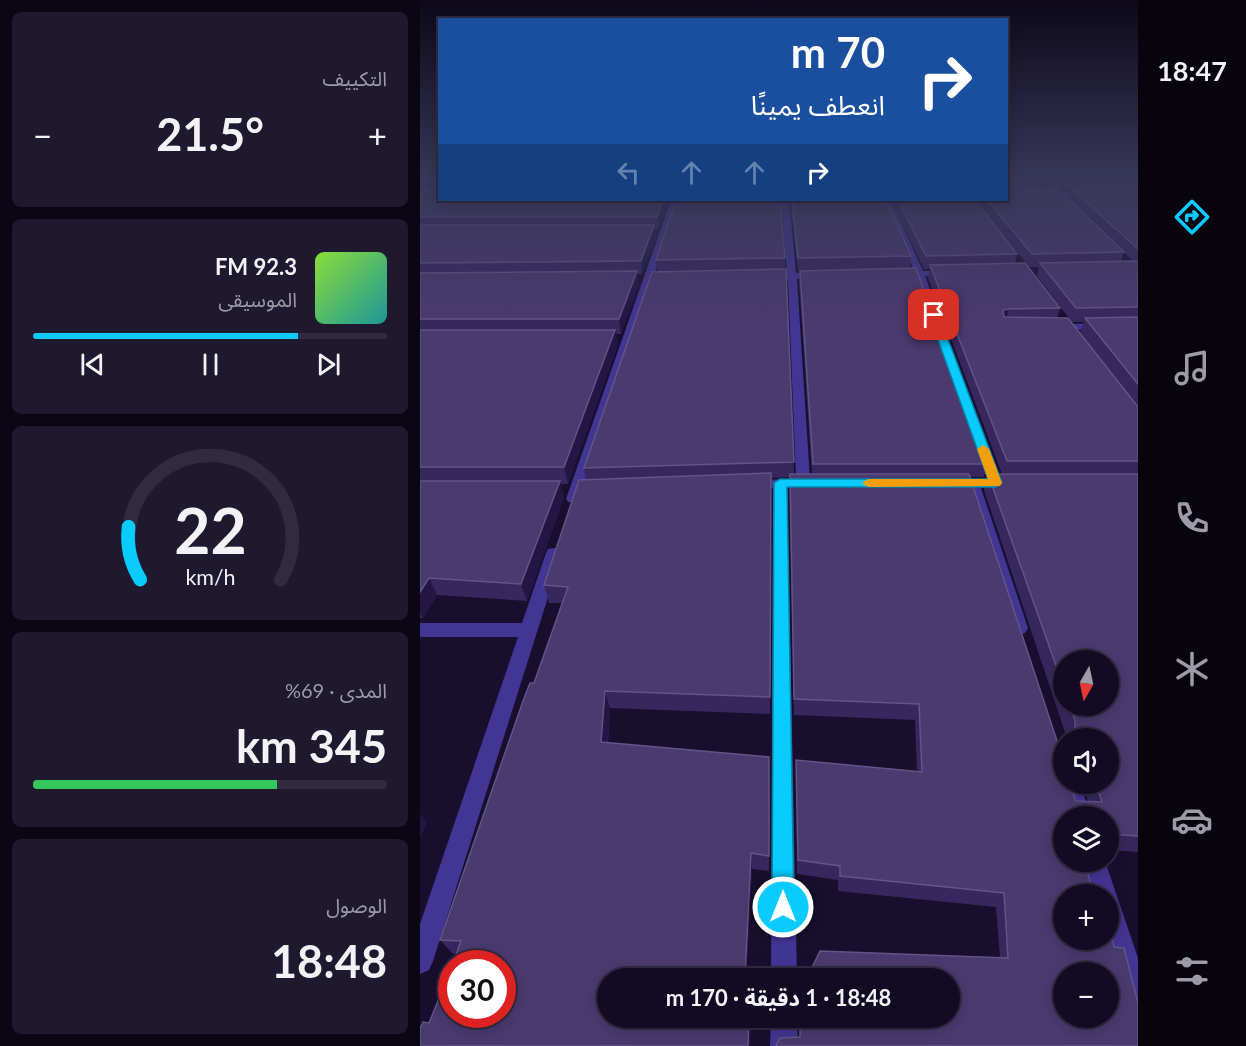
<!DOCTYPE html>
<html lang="ar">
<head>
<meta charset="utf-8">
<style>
	:root { --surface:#120b23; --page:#1f1930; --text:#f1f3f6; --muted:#9c9ba6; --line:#312b41; --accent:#09cbff }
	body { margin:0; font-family:Lato,"Noto Sans Arabic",sans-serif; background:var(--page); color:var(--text); direction:rtl; height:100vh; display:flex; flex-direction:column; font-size:22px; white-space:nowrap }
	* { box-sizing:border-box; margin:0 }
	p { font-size:20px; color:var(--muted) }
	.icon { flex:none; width:33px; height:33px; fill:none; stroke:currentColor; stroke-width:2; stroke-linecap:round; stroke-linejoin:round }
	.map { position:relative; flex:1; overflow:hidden; direction:ltr }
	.sheet { display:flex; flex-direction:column; gap:12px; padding:12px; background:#0a0613; width:420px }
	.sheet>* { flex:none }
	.top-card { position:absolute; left:18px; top:18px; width:570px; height:183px; border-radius:0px; box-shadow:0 3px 15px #0003,0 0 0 2px var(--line); direction:rtl; background:#1a4fa0; color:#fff; overflow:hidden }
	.needle { width:39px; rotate:189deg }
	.tools { position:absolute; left:633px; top:650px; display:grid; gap:12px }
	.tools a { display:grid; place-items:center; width:66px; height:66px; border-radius:50%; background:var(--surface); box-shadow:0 3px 15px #0003,0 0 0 2px var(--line); font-size:30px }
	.speed { position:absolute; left:18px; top:950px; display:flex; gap:12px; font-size:30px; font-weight:700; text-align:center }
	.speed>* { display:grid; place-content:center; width:78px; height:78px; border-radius:50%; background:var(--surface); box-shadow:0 3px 15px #0003,0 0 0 2px var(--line); line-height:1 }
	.speed .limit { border:9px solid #d22; background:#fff; color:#111 }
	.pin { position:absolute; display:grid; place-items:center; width:51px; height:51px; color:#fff; margin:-26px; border-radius:12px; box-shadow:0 3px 9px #0006 }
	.me { position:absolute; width:66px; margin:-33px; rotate:0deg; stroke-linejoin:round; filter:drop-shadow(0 0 4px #0008) }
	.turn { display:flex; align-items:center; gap:21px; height:126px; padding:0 24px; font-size:27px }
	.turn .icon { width:78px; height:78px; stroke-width:2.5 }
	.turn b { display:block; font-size:42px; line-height:51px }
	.lanes { display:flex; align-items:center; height:57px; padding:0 24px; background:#0003; justify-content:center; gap:30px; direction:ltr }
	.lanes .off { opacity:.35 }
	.big { font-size:45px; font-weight:700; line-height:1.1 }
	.sheet .card { flex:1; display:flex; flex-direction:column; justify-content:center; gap:9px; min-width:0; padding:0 21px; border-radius:9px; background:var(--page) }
	.sheet .dial { align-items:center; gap:0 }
	.dial svg { height:156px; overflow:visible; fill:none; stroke:var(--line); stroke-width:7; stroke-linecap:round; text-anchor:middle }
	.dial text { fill:var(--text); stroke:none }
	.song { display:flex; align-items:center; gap:18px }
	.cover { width:72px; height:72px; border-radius:9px; background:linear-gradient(135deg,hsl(90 70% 55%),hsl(180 70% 35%)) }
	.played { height:6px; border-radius:3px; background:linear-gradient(90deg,var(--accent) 75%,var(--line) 75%) }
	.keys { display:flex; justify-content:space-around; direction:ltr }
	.heat { display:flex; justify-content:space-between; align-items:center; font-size:33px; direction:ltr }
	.charge { height:9px; border-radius:4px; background:linear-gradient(90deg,#34c759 69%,var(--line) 0) }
	.trip { position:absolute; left:177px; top:968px; width:363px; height:60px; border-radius:30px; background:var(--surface); box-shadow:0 3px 15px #0003,0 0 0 2px var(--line); font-weight:700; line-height:60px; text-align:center; direction:rtl }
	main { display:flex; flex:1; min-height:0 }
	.dock { display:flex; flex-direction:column; width:108px; justify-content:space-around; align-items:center; background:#07040e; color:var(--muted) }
	.dock .icon { width:42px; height:42px }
	.dock .selected { color:var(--accent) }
	.dock b { font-size:27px; color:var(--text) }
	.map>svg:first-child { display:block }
</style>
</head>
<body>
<main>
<nav class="dock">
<b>18:47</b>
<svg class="icon selected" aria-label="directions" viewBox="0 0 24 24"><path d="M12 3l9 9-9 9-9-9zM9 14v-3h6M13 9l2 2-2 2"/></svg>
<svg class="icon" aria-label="music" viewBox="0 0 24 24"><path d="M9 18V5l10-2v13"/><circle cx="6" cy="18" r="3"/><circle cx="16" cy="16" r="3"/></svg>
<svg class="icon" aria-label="phone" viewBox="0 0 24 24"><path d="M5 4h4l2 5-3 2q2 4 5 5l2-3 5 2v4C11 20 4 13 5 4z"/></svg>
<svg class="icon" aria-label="climate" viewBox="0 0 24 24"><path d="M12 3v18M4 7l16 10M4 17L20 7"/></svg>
<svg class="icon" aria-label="car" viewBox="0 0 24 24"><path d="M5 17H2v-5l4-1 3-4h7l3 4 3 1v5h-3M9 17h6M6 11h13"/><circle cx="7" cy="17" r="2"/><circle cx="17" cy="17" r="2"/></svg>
<svg class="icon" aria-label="filters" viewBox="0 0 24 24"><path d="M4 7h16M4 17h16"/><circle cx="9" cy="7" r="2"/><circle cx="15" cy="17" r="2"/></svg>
</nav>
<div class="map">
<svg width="718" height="1046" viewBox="0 0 718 1046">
	<rect width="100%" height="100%" fill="#180f2f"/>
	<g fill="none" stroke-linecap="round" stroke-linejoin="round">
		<!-- street -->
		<g fill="#433593" fill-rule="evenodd">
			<polygon points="673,192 670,196 586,197 586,193"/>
			<polygon points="251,200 259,200 160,499 158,502 148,502 146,499"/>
			<polygon points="361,200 369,200 376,273 399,272 404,275 399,278 377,279 390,479 397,483 390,487 367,488 377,978 351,978 353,488 330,488 323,484 330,480 376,479 368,279 348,280 343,277 348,274 367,273"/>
			<polygon points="464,200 471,200 503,271 528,270 533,273 528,276 505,276 580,479 590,480 592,483 585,487 561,488 608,628 605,633 599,635 593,633 590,628 547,488 534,488 527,484 534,480 567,479 496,276 477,277 472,274 477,271 494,271"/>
			<polygon points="718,323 718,329 634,330 629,327 634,324"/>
			<polygon points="134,548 140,549 142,553 13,961 9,970 0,974 0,924 98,637 0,637 0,623 102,623 126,553 128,549"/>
			<polygon points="644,775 644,783 660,783 671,816 649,816 638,783"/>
			<polygon points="663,861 685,861 718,958 718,1010 709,1006 687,939 688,894 673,894"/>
			<polygon points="351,1017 377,1017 378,1046 350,1046"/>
		</g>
	</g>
	<!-- wall -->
	<g fill="#38275e" fill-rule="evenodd">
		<polygon points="0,176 20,176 20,200 249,200 238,229 235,229 236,237 222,274 217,274 219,284 201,334 196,334 198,344 148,484 140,484 144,497 107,601 17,595 3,618 0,618 0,189 2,189 0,184"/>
		<path d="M586,176h30l4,4 -2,8h11l-12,-12h101v676l-30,-2v-34h-44v45h21l8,33h-29v45h40v1l9,1 1,6 10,1 14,55v43h-362l4,-8 20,-1 -1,-20h151v-39h-143l13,-27 180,7 -4,-51 -158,-16v-11l-41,-6 -1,-114 121,11 -2,-51 -121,-5 -5,-238 -18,1 -1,236 -160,-6 -2,35 161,14v114l-17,-2 -6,109h-138v39h143l-1,29h-330v-17l3,-7 6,1 23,-57v48h50v-51h-49l3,-9 -4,-1 -12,-13 83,-239 7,-18h4l28,-80h-13l-5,-18 35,-105h7l-2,-12 68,-196h5l-1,-12 20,-60h105h-1l5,58v11h1l8,205h18l-13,-193 1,-10 17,-1 -19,1 -8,-71h96l25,56 -1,12h6l71,196 -3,13h-14l90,273 4,7v26h5l7,18 12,1 -6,-19h26v-45h-41l-83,-248 4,-16h14l-74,-196 2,-9h-6l-33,-69h84l42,54 -2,9h10l35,45 -3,10h11l65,83 -53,-69 4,-10h-12l-35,-46 2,-9h-10l-54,-67h31zM639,190h12l-2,9zM704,252l9,9h-12zM644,660h44v45h-44zM644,972h44v45h-44z"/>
	</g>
	<!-- shaded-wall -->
	<g fill="#231544">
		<polygon points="0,176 10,176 0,182"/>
		<polygon points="243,200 249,200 238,229 237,217"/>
		<polygon points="234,225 236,237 222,274 221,261"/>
		<polygon points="217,271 219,284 201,334 199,319"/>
		<polygon points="589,309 585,323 580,325 583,310"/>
		<polygon points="195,330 198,344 148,484 144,467"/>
		<polygon points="140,481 144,497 107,601 101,584"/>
		<polygon points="9,578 17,595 3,618 0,613 0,592"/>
		<polygon points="185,691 190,708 186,759 181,742"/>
		<polygon points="0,813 7,823 0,837"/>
		<polygon points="331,853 332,869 326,978 325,978"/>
		<polygon points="329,1017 331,1017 330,1046 328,1046"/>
	</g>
	<!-- building -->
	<g fill="#4a3a6f" stroke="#625486" stroke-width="1.5" fill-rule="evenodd">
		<polygon points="7,176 20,176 20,200 243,200 237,217 0,217 0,189 18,189 18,182 0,182"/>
		<polygon points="586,176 616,176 620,180 588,180 586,181"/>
		<polygon points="631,176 718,176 718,179 634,179"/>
		<polygon points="586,183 588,188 637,188 704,252 612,254 567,200 586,200"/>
		<polygon points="718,187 718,249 651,188"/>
		<polygon points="256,200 360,200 365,258 236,260"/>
		<polygon points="372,200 466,200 491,256 378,258"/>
		<polygon points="478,200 555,200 597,254 506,256"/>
		<polygon points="0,225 234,225 221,261 0,263"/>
		<polygon points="715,261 718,262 718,307 656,308 620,263"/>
		<polygon points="605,263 640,308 589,309 583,310 584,317 648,318 718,407 718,461 587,461 510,265"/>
		<polygon points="496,268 567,464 393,464 380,271"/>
		<polygon points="366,269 374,462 164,468 232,272"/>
		<polygon points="217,271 199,319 0,319 0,273"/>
		<polygon points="718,317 718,384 665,318"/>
		<polygon points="0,330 195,330 144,467 0,467"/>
		<polygon points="351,473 350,697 185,691 181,742 349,757 349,856 331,853 325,978 188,978 188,1017 329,1017 328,1046 0,1046 0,1029 3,1022 9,1023 32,966 32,1014 82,1014 82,963 33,963 41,941 20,940 103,701 110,683 114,683 148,587 124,585 159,480"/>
		<path d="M370,474h179l91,276 4,7v26h5l7,18 26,1 -6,-19h12v-45h-33v-17l-5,-16h38v-45h-44v28l-76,-214h150v362l-30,-2v-18h-44v45h21l8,33h-29v45h40v1l9,1 1,6 10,1 14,55v43h-362l4,-8 20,-1v-20h150v-39h-143l13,-27 188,7 -4,-65 -164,-17v-10l-42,-6 -2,-100 126,12 -3,-68 -125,-5zM644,972h44v45h-44z"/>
		<polygon points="0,481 140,481 101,584 9,578 0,592"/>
	</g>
	<!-- sky -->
	<linearGradient id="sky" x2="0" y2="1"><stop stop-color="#0d081a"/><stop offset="0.55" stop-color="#373758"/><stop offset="1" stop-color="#373758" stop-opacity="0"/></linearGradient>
	<rect width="718" height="322" fill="url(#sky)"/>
	<!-- route -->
	<polygon fill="#09cbff" stroke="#0684a6" stroke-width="1.5" points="511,313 519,315 582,483 576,487 367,487 374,907 371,915 363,918 355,915 352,907 354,483 360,479 568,479 509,315"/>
	<!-- slow -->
	<polygon fill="#f59e0b" points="563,445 569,449 582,483 580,486 448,487 442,483 448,479 568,479 557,449"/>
</svg>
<div class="tools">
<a><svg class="needle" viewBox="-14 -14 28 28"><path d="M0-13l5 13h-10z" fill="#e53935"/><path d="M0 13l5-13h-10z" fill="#9c9ba6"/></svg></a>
<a><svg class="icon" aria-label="sound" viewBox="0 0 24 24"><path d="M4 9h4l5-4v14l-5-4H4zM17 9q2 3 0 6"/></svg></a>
<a><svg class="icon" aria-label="layers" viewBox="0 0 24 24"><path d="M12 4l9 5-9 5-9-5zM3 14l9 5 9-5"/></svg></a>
<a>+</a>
<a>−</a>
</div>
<div class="speed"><div class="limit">30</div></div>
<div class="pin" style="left:514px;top:315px;background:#d93025"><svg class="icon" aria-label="arrive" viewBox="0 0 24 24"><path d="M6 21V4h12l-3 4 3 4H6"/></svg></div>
<svg class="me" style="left:363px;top:907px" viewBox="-20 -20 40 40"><circle r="17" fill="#09cbff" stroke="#fff" stroke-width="3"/><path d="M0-11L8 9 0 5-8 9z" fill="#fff"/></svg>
<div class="trip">18:48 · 1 دقيقة · 170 m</div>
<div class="top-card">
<div class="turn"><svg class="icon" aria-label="right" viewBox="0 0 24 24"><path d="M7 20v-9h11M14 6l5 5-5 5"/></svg><div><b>70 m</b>انعطف يمينًا</div></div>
<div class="lanes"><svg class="icon off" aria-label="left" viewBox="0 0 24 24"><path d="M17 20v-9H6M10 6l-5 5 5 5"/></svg><svg class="icon off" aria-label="ahead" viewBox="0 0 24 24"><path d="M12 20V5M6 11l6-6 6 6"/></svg><svg class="icon off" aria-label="ahead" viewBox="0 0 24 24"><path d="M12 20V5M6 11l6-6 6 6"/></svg><svg class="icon" aria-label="right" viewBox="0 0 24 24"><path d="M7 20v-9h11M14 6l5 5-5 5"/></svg></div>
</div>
</div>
<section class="sheet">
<div class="card"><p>التكييف</p>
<div class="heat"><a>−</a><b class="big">21.5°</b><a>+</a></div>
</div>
<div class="card">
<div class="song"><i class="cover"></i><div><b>92.3 FM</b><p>الموسيقى</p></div></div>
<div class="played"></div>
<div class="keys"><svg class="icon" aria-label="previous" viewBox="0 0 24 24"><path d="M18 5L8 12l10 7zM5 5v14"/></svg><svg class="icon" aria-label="pause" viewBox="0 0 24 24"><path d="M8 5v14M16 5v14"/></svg><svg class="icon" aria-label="next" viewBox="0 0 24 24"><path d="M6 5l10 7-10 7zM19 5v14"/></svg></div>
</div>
<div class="card dial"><svg viewBox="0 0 100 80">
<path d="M14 69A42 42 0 1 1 86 69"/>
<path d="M14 69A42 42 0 0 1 8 42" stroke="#09cbff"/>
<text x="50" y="56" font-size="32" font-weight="700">22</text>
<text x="50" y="72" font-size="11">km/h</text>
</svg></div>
<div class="card"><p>المدى · 69%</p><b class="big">345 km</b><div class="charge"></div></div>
<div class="card"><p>الوصول</p><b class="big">18:48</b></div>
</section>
</main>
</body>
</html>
